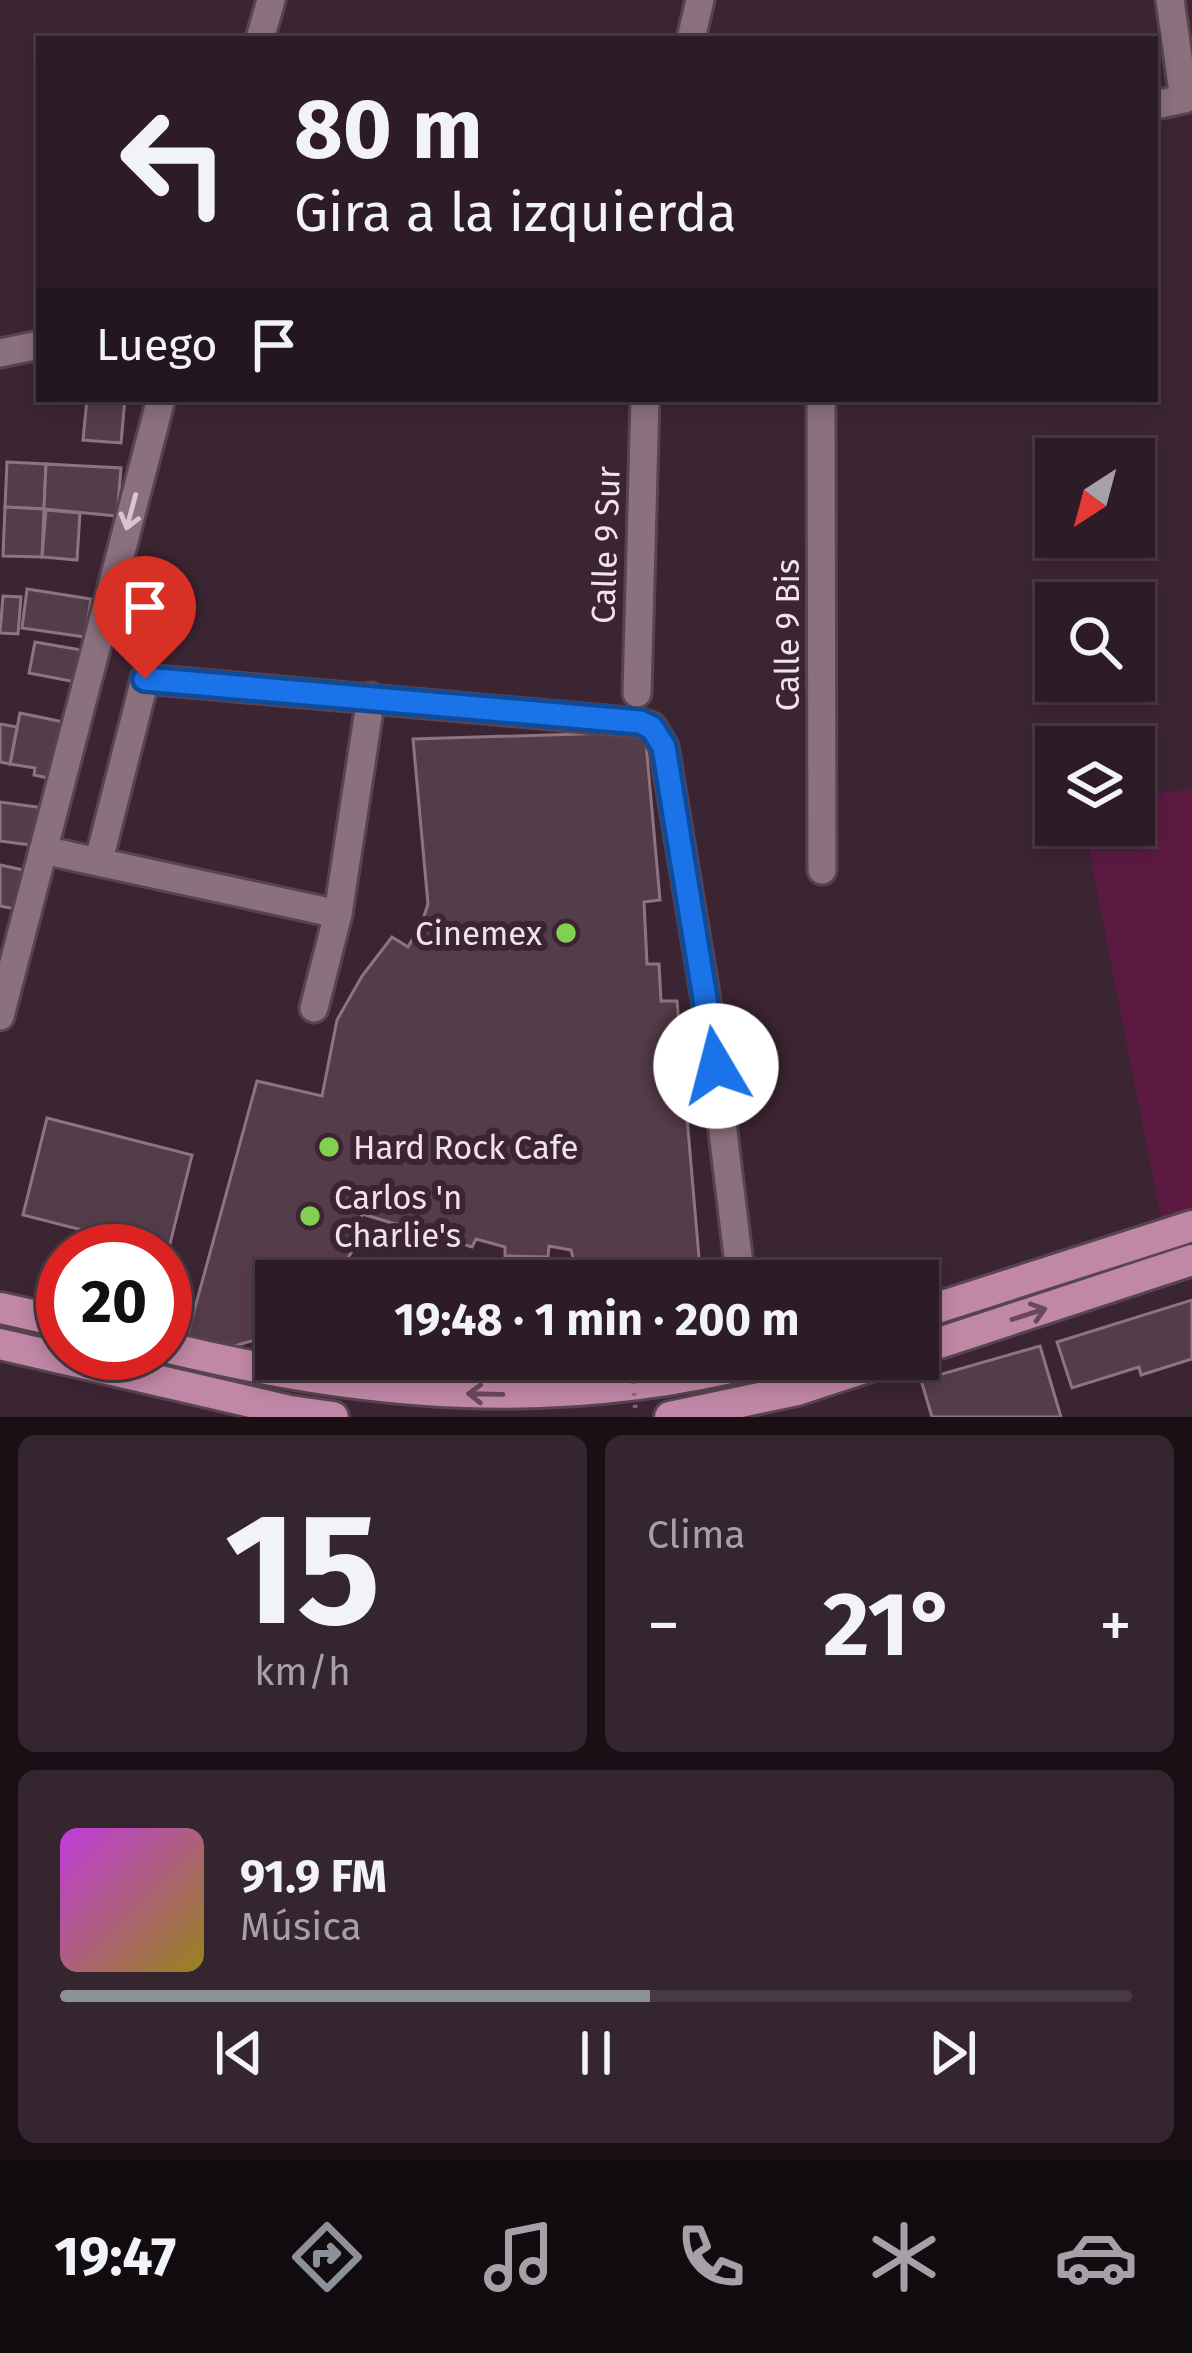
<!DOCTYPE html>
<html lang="es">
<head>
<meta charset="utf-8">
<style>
	:root { --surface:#2d1c26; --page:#35252e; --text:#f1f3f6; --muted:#a7a1a7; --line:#483a43; --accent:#8c9099 }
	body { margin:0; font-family:"Fira Sans",sans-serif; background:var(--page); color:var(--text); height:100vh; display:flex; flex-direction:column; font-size:45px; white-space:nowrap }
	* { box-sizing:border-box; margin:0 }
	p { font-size:39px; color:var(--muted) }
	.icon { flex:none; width:66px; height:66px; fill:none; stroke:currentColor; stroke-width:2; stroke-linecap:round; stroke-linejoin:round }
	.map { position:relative; height:1417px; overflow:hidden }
	.sheet { display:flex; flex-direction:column; gap:18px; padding:18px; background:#190f15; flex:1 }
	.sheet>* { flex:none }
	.hud { position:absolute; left:36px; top:36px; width:1122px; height:366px; border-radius:0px; box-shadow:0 6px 18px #0003,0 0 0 3px var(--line); background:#2d1c26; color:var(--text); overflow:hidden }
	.needle { width:78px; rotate:216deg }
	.fabs { position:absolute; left:1035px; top:438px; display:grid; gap:24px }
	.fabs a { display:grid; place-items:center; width:120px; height:120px; border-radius:0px; background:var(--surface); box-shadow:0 6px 18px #0003,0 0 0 3px var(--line); font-size:60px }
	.speed { position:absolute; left:36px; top:1224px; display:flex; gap:24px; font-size:60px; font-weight:700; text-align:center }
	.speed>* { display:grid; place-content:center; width:156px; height:156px; border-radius:50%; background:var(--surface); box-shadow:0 6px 18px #0003,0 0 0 3px var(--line); line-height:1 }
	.speed .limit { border:18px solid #d22; background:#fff; color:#111 }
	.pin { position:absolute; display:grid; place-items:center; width:102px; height:102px; color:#fff; margin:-123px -51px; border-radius:50% 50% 50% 0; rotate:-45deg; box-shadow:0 0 12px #0007 }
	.pin .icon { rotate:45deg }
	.me { position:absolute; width:132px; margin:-66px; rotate:352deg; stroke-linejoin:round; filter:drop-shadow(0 0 9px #0008) }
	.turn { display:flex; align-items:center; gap:42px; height:252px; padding:0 60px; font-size:54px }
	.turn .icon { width:156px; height:156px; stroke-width:2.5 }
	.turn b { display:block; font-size:84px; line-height:102px }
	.then { display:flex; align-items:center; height:114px; padding:0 60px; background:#0003; gap:24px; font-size:45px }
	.big { font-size:90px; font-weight:700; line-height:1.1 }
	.sheet .tile { flex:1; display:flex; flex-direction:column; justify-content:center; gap:18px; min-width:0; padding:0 42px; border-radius:18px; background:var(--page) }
	.sheet .dial { align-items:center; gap:0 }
	.dial b { font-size:156px; line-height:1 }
	.song { display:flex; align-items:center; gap:36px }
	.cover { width:144px; height:144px; border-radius:18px; background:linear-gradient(135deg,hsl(290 70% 55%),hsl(50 70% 35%)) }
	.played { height:12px; border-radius:6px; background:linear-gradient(90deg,var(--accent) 55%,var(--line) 55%) }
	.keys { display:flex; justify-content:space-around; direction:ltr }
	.heat { display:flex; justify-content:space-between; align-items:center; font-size:66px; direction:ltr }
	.sheet .tiles { flex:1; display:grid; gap:18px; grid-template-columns:1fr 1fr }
	.tile:last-child { grid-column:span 2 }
	.trip { position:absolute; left:255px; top:1260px; width:684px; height:120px; border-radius:0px; background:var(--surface); box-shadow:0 6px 18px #0003,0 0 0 3px var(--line); font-weight:700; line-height:120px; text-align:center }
	.tab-bar { display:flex; height:192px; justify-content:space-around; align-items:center; background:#120b0f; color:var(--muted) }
	.tab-bar .icon { width:84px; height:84px }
	.tab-bar .current { color:var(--accent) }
	.tab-bar b { font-size:54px; color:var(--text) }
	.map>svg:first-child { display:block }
</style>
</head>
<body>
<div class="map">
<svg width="1192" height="1417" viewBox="0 0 1192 1417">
	<rect width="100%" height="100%" fill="#3c2532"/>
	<!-- green -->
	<polygon fill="#5c1a43" points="1192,789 1192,1213 1162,1223 1084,825 1134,825 1134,797"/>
	<!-- building -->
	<g fill="#553c4a" stroke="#8f7382" stroke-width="3">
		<polygon points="87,399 125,399 121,443 83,440"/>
		<polygon points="7,462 46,464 44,509 5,507"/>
		<polygon points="46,464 121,468 117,516 44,509"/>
		<polygon points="5,507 44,509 42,557 3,556"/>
		<polygon points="46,510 80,513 77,560 42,557"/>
		<polygon points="27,589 91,599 85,637 22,628"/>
		<polygon points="3,596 21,597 18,634 0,633"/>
		<polygon points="35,642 81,650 76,682 29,673"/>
		<polygon points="20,713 68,723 57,780 34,775 35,768 10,764"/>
		<polygon points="0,724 17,727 10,764 0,762"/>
		<polygon points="645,732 660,900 644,902 647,964 659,964 661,1001 677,1001 701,1281 579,1281 571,1250 549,1246 548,1257 505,1256 505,1247 476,1239 472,1247 362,1214 353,1250 336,1276 339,1281 276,1281 276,1332 272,1335 224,1349 184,1348 257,1081 322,1096 337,1020 362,976 392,937 408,947 422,922 428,904 413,739"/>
		<polygon points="0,802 44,808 38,846 0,841"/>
		<polygon points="0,865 28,871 20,910 0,906"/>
		<polygon points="47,1118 192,1155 168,1252 23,1215"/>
		<polygon points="1192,1300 1192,1359 1141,1375 1139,1367 1072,1388 1057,1342"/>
		<polygon points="1040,1346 1061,1417 932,1417 921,1380"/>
	</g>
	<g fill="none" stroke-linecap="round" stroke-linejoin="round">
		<!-- minor casing -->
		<g stroke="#58444f" stroke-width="33">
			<g id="minor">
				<polyline points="260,39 271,0"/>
				<polyline points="691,39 700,0"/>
				<polyline points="1155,105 1184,99 1170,0"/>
				<polyline points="0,353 39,345"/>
				<polyline points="821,399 822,870"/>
				<polyline points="637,693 645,399"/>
				<polyline points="43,850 338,914"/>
				<polyline points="99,860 145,679 640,723 652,727 664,747 710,1024 741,1281"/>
				<polyline points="314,1008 338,914 371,697"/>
				<polyline points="0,1016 161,399"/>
			</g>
		</g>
		<!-- major casing -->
		<g stroke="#58444f" stroke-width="36">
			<g id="major">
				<polyline points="0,1308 63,1322"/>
				<polyline points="918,1314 1192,1226"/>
				<polyline points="0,1344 290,1411 333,1417"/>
				<path d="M165,1347c204,50 396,66 602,12"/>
				<polyline points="918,1350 1192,1260"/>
				<polyline points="670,1417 797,1390 892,1359"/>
			</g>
		</g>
		<!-- minor -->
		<use href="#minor" stroke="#8b707e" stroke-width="27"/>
		<!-- major -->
		<use href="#major" stroke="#c087a6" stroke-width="30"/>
		<!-- path-bridge -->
		<polyline stroke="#826e79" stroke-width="4.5" stroke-dasharray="3 9" stroke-linecap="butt" points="632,1369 636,1417"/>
	</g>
	<!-- one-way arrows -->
	<defs><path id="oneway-shaft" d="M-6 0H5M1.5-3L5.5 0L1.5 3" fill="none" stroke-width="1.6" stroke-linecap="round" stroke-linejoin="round" transform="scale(3)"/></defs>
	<use stroke="#d8c6cf" href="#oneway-shaft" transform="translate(131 512) rotate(105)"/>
	<g stroke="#6a475b">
		<use href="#oneway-shaft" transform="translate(1029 1314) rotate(-18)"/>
		<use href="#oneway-shaft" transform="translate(485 1394) rotate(-179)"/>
	</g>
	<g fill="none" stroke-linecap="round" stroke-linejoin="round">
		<!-- route casing -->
		<g stroke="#114b97" stroke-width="30">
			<polyline id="route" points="145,679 640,722 652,728 664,747 716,1066"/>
		</g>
		<!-- route -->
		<use href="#route" stroke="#1a73e8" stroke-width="21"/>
	</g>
	<!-- markers -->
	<g fill="#81d050" stroke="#3c2532" stroke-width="4.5">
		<circle cx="566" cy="933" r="12"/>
		<circle cx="329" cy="1147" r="12"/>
		<circle cx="310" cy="1216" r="12"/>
	</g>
	<g text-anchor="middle" stroke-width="12" stroke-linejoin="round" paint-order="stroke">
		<!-- street labels -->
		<g font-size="33" fill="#f2e2ea" stroke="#3c2532">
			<text transform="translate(605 545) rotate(-88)" y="12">Calle 9 Sur</text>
			<text transform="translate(787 635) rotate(-90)" y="12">Calle 9 Bis</text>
		</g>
		<!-- poi labels -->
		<g font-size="33" fill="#f2e2ea" stroke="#3c2532" text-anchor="start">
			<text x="542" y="945" text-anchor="end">Cinemex</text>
			<text x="353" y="1159">Hard Rock Cafe</text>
			<text x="334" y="1209">Carlos 'n<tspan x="334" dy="38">Charlie's</tspan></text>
		</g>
	</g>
</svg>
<div class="fabs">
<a><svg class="needle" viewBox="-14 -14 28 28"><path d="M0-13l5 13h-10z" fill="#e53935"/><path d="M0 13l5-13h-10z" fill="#a7a1a7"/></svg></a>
<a><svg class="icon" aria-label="search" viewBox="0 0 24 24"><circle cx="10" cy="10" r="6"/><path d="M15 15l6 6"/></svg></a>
<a><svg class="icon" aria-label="layers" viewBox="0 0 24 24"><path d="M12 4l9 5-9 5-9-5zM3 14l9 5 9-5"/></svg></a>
</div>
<div class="speed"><div class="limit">20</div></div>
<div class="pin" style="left:145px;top:679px;background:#d93025"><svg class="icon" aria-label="arrive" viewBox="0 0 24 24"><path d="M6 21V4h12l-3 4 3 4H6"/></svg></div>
<svg class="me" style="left:716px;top:1066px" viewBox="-20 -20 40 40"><circle r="19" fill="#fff"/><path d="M0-13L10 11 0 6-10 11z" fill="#1a73e8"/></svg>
<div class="trip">19:48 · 1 min · 200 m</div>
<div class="hud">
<div class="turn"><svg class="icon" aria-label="left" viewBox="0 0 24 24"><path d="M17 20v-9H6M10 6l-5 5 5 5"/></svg><div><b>80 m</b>Gira a la izquierda</div></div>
<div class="then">Luego<svg class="icon" aria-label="arrive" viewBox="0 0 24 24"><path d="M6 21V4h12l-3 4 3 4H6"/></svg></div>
</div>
</div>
<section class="sheet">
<div class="tiles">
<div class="tile dial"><b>15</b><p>km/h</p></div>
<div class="tile"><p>Clima</p>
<div class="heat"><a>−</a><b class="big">21°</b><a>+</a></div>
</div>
<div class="tile">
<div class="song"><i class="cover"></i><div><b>91.9 FM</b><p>Música</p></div></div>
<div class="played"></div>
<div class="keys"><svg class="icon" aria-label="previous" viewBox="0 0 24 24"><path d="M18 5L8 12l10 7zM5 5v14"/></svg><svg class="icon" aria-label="pause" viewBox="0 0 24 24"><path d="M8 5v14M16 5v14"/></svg><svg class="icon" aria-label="next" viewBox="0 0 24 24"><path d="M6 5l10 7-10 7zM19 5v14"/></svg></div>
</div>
</div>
</section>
<nav class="tab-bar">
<b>19:47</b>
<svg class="icon current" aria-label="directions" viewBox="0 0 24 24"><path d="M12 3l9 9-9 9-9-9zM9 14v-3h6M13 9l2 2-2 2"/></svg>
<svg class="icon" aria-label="music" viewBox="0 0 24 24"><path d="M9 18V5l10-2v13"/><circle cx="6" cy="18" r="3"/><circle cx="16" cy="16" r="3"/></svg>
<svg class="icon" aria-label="phone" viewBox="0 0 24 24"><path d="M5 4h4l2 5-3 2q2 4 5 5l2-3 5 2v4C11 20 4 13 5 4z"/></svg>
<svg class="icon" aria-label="climate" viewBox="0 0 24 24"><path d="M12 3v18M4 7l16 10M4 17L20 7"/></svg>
<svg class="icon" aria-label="car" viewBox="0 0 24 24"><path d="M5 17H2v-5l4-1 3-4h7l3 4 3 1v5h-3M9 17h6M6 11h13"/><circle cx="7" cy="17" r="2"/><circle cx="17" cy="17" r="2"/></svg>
</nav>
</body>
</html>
